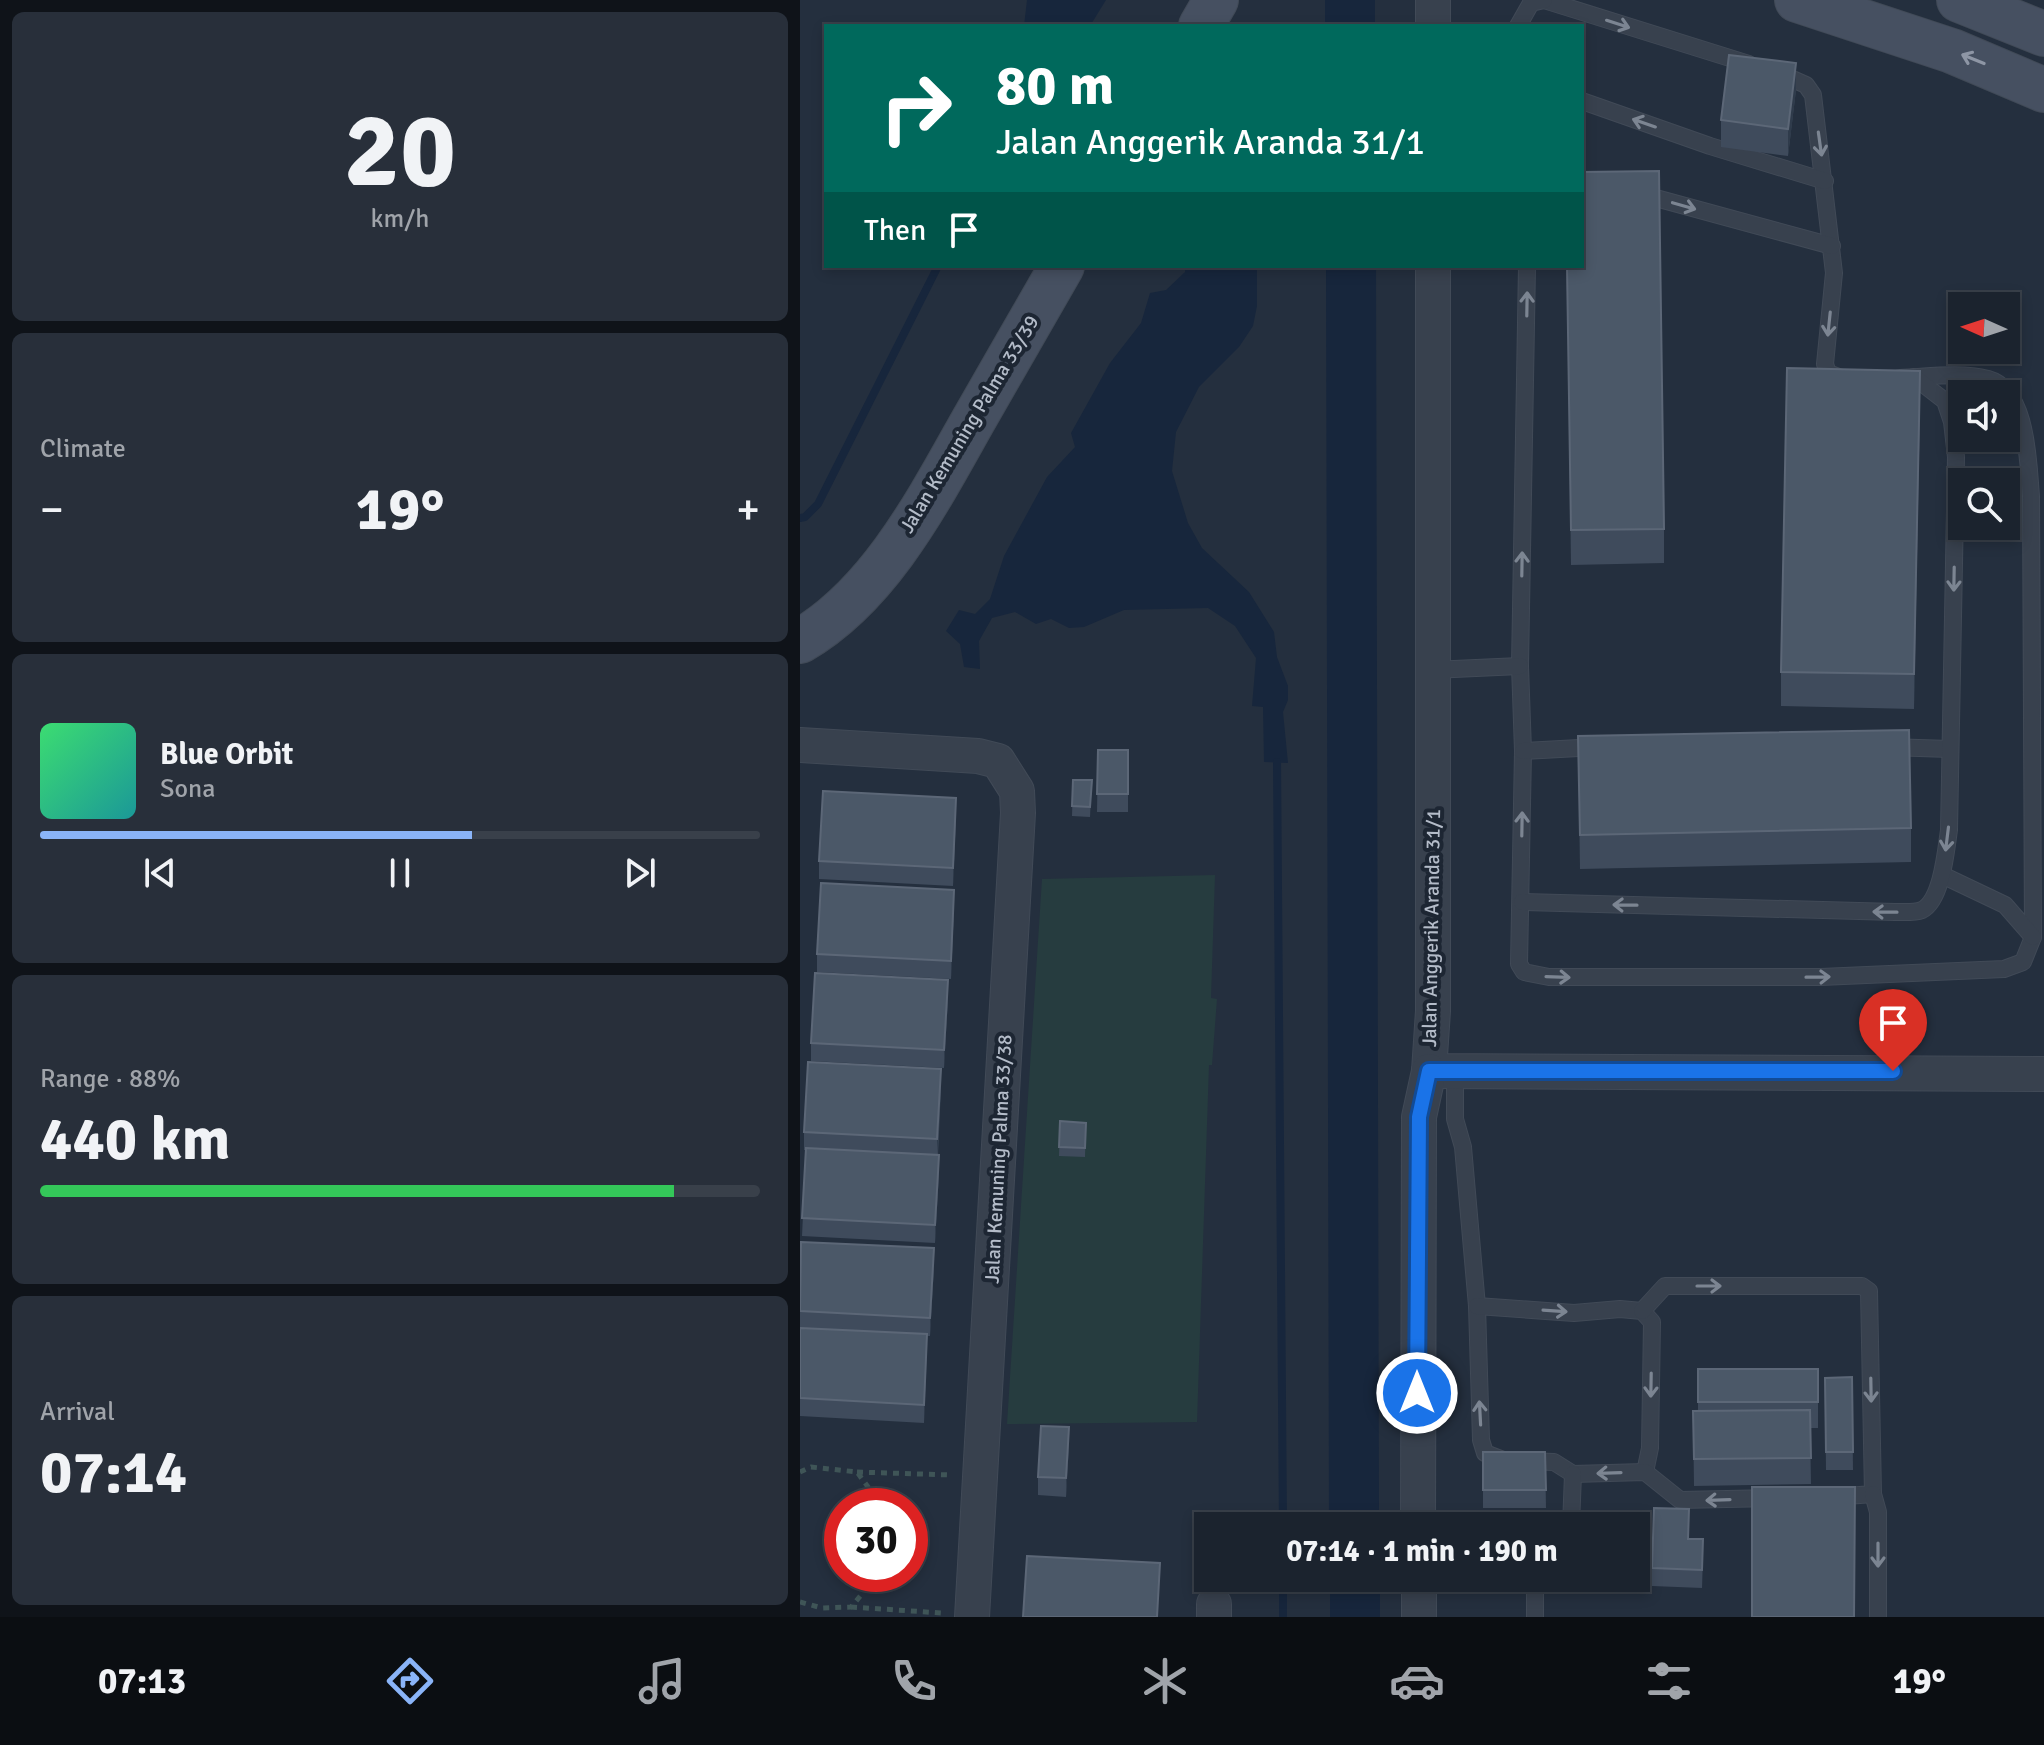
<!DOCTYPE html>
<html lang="en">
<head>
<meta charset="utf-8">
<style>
	:root { --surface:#1b232e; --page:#282f3a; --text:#f1f3f6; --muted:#a0a4aa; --line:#39404a; --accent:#8ab4f8 }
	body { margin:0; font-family:Signika,sans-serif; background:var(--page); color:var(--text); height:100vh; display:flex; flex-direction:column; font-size:30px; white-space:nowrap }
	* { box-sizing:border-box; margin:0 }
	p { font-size:26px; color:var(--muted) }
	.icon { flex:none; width:44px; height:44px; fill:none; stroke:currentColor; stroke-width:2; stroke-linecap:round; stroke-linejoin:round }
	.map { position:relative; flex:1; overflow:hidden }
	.panel { display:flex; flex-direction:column; gap:12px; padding:12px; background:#0f1319; width:800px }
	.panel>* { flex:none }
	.hud { position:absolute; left:24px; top:24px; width:760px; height:244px; border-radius:0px; box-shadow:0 4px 12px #0003,0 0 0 2px var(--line); background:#00695c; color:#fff; overflow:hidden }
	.needle { width:52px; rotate:273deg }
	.controls { position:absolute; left:1148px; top:292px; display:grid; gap:16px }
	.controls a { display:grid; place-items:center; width:72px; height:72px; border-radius:0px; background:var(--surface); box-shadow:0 4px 12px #0003,0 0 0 2px var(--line); font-size:40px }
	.speed { position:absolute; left:24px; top:1488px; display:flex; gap:16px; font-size:40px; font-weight:700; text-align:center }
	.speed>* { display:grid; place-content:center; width:104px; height:104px; border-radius:50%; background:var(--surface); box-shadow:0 4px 12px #0003,0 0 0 2px var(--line); line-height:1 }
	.speed .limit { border:12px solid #d22; background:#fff; color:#111 }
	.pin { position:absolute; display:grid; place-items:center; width:68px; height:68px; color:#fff; margin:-82px -34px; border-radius:50% 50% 50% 0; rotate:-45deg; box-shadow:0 0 8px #0007 }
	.pin .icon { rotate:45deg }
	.me { position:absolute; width:88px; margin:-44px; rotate:0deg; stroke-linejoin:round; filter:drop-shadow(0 0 6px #0008) }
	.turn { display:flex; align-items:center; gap:28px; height:168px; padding:0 40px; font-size:36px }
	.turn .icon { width:104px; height:104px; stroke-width:2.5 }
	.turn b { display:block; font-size:56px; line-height:68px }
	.then { display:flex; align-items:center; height:76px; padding:0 40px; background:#0003; gap:16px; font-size:30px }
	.big { font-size:60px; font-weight:700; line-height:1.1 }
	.panel .card { flex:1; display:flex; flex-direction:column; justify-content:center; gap:12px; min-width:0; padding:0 28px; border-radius:12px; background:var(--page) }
	.panel .dial { align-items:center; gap:0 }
	.dial b { font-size:104px; line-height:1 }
	.song { display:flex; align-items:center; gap:24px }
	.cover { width:96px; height:96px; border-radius:12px; background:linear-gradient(135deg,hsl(140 70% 55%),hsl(180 70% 35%)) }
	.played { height:8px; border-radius:4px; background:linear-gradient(90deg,var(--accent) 60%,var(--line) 60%) }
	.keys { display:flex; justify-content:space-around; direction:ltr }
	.heat { display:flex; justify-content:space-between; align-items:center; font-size:44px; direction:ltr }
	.charge { height:12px; border-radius:6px; background:linear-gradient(90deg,#34c759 88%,var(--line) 0) }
	.trip { position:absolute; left:394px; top:1512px; width:456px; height:80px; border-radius:0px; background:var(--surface); box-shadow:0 4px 12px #0003,0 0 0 2px var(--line); font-weight:700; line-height:80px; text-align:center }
	.menu { display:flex; height:128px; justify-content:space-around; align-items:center; background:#0b0e12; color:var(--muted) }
	.menu .icon { width:56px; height:56px }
	.menu .selected { color:var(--accent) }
	.menu b { font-size:36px; color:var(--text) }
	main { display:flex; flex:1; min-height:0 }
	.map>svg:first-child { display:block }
</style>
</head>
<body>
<main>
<section class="panel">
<div class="card dial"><b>20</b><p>km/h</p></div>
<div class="card"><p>Climate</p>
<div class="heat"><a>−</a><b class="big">19°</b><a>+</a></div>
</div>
<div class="card">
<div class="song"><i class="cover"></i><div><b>Blue Orbit</b><p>Sona</p></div></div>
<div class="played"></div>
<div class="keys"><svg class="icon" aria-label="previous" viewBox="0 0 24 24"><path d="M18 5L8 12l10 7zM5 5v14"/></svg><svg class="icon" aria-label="pause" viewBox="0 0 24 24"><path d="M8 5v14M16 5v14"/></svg><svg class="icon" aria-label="next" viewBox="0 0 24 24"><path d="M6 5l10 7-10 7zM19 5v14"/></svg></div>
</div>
<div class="card"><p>Range · 88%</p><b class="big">440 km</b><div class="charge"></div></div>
<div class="card"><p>Arrival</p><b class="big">07:14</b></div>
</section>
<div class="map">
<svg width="1244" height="1617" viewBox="0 0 1244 1617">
	<rect width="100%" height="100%" fill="#242f3e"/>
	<!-- green -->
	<polygon fill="#263c3f" points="415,875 411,998 417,999 412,1065 409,1065 397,1422 207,1424 242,879"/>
	<!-- water -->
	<g fill="#17263c">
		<polygon points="227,0 306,0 290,26 224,26"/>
		<polygon points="385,266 457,266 457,306 453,326 439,347 399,387 376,432 372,471 388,523 402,548 449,592 474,632 477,657 488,686 488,700 483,712 488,763 464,762 463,707 452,706 456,658 435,626 408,608 324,610 284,627 269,628 251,619 236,624 215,612 192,618 179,641 180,669 164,667 160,644 146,631 159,610 175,614 190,599 204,556 247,477 275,447 271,433 310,363 341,323 350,293 366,290 385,272"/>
	</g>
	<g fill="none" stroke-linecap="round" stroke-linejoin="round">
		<!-- stream -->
		<g stroke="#17263c" stroke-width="8">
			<polyline points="0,518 5,517 18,504 138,266"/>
			<polyline points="477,762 483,1526"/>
			<polyline points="483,1578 483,1617"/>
		</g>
		<!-- river -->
		<g stroke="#17263c" stroke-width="50">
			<polyline points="550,0 550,26"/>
			<polyline points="551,266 554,1526"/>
			<polyline points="555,1578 555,1617"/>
		</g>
		<!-- lane casing -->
		<g stroke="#414a57" stroke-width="18">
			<g id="lane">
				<polyline points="744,0 949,64"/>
				<polyline points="718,26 731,3 744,0"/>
				<polyline points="979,73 1006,85 1013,95 1034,273 1025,364 1028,373 1041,378"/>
				<polyline points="782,101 910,146 1025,181"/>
				<polyline points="841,194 1032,246"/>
				<path d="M727,266l-7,400 3,85 -4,213 5,8 25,5h272l183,-8 19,-7 10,-25 -2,-441c-3,-33 -3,-106 -43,-117 -28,-7 -60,-2 -88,-1"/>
				<polyline points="632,670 720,666"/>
				<polyline points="1088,747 1150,749"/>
				<polyline points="723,751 797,747"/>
				<polyline points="1142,875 1205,905 1233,937"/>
				<path d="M722,902l373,10c9,0 19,1 27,-2 20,-10 24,-60 27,-80l7,-373 -4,-35 -7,-21 -31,-24"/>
				<polyline points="655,1073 655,1119 663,1147 677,1306 681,1440 685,1453 703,1460"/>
				<polyline points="677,1306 774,1313 820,1309 842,1311 852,1322 850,1448 845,1472"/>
				<polyline points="842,1311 865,1286 1062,1286 1069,1291 1073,1494 1033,1497"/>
				<polyline points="726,1461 754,1462 773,1474 845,1472 880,1500 974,1498"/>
				<polyline points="1073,1494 1078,1512 1078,1617"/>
				<polyline points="771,1526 773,1474"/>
				<polyline points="735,1617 735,1592 739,1580 742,1578"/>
			</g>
		</g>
		<!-- street casing -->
		<g stroke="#414a57" stroke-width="36">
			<g id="street">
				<polyline points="633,26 633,0"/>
				<polyline points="633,266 633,1011 629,1071 1244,1074"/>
				<polyline points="0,745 178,756 198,761 217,791 218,813 172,1617"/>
				<polyline points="618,1526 619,1117 629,1071"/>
				<polyline points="619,1578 619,1617"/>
				<polyline points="414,1617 414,1604"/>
			</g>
		</g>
		<!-- secondary casing -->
		<g stroke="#414a57" stroke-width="46">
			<g id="secondary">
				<polyline points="997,0 1152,51 1244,90"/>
				<polyline points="1159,0 1244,34"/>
				<polyline points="401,26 416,0"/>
				<path d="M0,641c80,-46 129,-142 173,-220 30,-52 59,-103 89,-155"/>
			</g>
		</g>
		<!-- path -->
		<g stroke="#3f5557" stroke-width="5" stroke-dasharray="6 6" stroke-linecap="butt">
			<polyline points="0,1472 11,1467 57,1472 82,1506"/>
			<polyline points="57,1472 152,1475"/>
			<polyline points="0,1602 22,1608 51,1607 79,1574"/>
			<polyline points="51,1607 142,1613"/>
		</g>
		<!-- lane -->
		<use href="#lane" stroke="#38414e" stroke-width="16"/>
		<!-- street -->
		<use href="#street" stroke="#38414e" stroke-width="34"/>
		<!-- secondary -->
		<use href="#secondary" stroke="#465061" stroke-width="44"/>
	</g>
	<!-- wall -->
	<g fill="#3f4b5c">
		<polygon points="996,90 988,156 921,147 921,120"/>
		<polygon points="767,266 864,529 864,563 771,565"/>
		<polygon points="1120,406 1114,709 981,706 981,672"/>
		<polygon points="778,736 1111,828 1111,862 780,869"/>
		<polygon points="298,750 328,750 328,812 297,812"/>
		<polygon points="273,780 292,780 290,817 272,816"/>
		<polygon points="156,816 153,886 19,879 19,861"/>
		<polygon points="154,908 151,979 17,972 17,954"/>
		<polygon points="148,999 144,1068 11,1061 11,1043"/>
		<polygon points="141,1087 138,1155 139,1173 135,1243 2,1236 6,1150 4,1150 4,1132"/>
		<polygon points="260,1121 286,1123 285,1157 259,1156"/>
		<polygon points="0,1255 134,1267 130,1336 127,1336 124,1423 0,1416"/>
		<polygon points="898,1369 1018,1369 1018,1428 1010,1428 1011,1484 894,1486 893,1411 898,1411"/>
		<polygon points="1052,1377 1053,1470 1026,1470 1025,1378"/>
		<polygon points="269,1445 266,1497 238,1495 238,1477"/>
		<polygon points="683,1452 745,1452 746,1508 683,1508"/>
		<polygon points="888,1539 903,1557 902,1588 852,1586 852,1568"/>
	</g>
	<!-- shaded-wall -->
	<g fill="#2f3b4b">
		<polygon points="996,63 996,90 988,156 988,129"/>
		<polygon points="1120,371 1120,406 1114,709 1114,674"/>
		<polygon points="156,798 156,816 153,886 153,868"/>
		<polygon points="154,890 154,908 151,979 151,961"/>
		<polygon points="148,980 148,999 144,1068 144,1050"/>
		<polygon points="141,1069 141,1087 137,1157 137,1139"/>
		<polygon points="139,1155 139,1173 135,1243 135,1225"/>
		<polygon points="134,1248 134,1267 130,1336 130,1318"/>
		<polygon points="127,1334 127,1353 124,1423 124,1405"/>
		<polygon points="269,1427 269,1445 266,1497 266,1478"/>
	</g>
	<!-- building -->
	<g fill="#4b5868" stroke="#5c6777" stroke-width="2">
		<polygon points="929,55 996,63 988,129 921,120"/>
		<polygon points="859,171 864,529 771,530 767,266 782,266 782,172"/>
		<polygon points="987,368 1120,371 1114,674 981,672"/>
		<polygon points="1109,730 1111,828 780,835 778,736"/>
		<polygon points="298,750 328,750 328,794 297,794"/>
		<polygon points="273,780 292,780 290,807 272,806"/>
		<polygon points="23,791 156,798 153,868 19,861"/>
		<polygon points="21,883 154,890 151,961 17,954"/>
		<polygon points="15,973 148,980 144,1050 11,1043"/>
		<polygon points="8,1062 141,1069 137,1139 4,1132"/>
		<polygon points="260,1121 286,1123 285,1148 259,1147"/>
		<polygon points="6,1148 139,1155 135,1225 2,1218"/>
		<polygon points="1,1242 134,1248 130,1318 0,1311"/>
		<polygon points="0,1328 127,1334 124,1405 0,1398"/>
		<rect x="898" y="1369" width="120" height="33"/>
		<polygon points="1052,1377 1053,1452 1026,1452 1025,1378"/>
		<polygon points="1010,1410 1011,1458 894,1459 893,1411"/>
		<polygon points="241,1426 269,1427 266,1478 238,1477"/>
		<polygon points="683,1452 745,1452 746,1490 683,1490"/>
		<polygon points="952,1487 1055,1487 1054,1617 952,1617"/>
		<polygon points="854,1508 889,1509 888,1539 903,1539 902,1570 852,1568"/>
		<polygon points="227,1556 360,1563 357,1617 223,1617"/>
	</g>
	<!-- one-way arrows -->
	<defs><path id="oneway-shaft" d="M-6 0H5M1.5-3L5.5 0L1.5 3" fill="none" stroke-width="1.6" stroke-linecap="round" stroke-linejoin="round" transform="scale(2)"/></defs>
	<g stroke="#7c8592">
		<use href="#oneway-shaft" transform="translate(818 24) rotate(18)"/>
		<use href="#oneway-shaft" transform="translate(844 123) rotate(-161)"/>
		<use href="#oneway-shaft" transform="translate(1020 144) rotate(82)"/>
		<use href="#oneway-shaft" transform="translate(884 206) rotate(16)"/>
		<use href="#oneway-shaft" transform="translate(727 304) rotate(-89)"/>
		<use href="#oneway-shaft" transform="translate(1029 324) rotate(96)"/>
		<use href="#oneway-shaft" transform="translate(722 564) rotate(-89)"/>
		<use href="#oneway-shaft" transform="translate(1154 579) rotate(91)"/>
		<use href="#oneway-shaft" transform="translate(722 824) rotate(-89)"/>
		<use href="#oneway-shaft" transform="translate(1147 839) rotate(97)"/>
		<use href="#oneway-shaft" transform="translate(825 905) rotate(-179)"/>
		<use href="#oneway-shaft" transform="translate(1085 912) rotate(-179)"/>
		<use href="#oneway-shaft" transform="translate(758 977) rotate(2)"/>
		<use href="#oneway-shaft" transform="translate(1018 977) rotate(-1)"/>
		<use href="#oneway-shaft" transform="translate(909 1286)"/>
		<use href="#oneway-shaft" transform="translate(755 1311) rotate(4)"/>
		<use href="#oneway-shaft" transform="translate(851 1385) rotate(91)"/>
		<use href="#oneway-shaft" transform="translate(1071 1390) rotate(89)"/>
		<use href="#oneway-shaft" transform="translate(680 1413) rotate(-93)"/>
		<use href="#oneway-shaft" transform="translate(809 1473) rotate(178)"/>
		<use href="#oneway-shaft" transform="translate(918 1500) rotate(178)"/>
		<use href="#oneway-shaft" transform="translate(1078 1555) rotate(90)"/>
	</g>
	<use stroke="#8e96a5" href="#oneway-shaft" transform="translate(1173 59) rotate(-158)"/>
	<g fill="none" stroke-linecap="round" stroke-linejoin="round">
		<!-- route casing -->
		<g stroke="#114b97" stroke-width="20">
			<polyline id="route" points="617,1393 619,1117 629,1071 1093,1071"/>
		</g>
		<!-- route -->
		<use href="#route" stroke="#1a73e8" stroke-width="14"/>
	</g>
	<g text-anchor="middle" stroke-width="8" stroke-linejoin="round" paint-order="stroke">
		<!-- street labels -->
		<g font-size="20" fill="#b4bcc9" stroke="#1d2633">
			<text transform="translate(169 424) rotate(-59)" y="7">Jalan Kemuning Palma 33/39</text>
			<text transform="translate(631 928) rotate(-89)" y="7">Jalan Anggerik Aranda 31/1</text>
			<text transform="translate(198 1159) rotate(-87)" y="7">Jalan Kemuning Palma 33/38</text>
		</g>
	</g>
</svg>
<div class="controls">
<a><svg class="needle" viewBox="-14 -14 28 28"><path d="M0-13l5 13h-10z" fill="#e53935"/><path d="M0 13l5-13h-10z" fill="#a0a4aa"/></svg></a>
<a><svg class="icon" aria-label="sound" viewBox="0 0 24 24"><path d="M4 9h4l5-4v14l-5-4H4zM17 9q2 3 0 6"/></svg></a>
<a><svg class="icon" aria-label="search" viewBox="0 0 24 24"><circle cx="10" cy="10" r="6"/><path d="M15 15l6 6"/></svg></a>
</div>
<div class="speed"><div class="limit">30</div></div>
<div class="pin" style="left:1093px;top:1071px;background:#d93025"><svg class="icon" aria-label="arrive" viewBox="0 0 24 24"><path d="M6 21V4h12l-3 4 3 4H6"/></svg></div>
<svg class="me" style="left:617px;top:1393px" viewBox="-20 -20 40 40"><circle r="17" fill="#1a73e8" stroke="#fff" stroke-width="3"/><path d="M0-11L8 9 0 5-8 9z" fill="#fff"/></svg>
<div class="trip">07:14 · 1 min · 190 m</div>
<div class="hud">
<div class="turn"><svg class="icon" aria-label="right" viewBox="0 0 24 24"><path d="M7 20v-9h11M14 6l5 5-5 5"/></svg><div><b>80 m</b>Jalan Anggerik Aranda 31/1</div></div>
<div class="then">Then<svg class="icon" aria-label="arrive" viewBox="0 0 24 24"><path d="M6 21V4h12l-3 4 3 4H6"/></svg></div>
</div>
</div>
</main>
<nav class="menu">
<b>07:13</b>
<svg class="icon selected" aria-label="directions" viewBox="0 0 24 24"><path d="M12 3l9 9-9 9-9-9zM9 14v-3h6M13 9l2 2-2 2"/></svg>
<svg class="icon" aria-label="music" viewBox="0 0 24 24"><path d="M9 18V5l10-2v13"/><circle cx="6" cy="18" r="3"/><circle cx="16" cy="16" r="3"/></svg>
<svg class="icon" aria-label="phone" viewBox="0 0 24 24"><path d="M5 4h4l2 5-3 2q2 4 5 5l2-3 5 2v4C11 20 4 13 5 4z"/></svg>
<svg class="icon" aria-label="climate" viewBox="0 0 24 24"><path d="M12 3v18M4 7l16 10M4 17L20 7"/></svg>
<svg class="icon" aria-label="car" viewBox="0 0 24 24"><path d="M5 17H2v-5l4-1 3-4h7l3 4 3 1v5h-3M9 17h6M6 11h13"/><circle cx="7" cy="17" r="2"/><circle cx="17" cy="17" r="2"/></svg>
<svg class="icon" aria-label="filters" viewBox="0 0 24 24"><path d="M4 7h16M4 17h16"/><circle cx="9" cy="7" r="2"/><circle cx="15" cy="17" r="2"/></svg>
<b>19°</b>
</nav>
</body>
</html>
